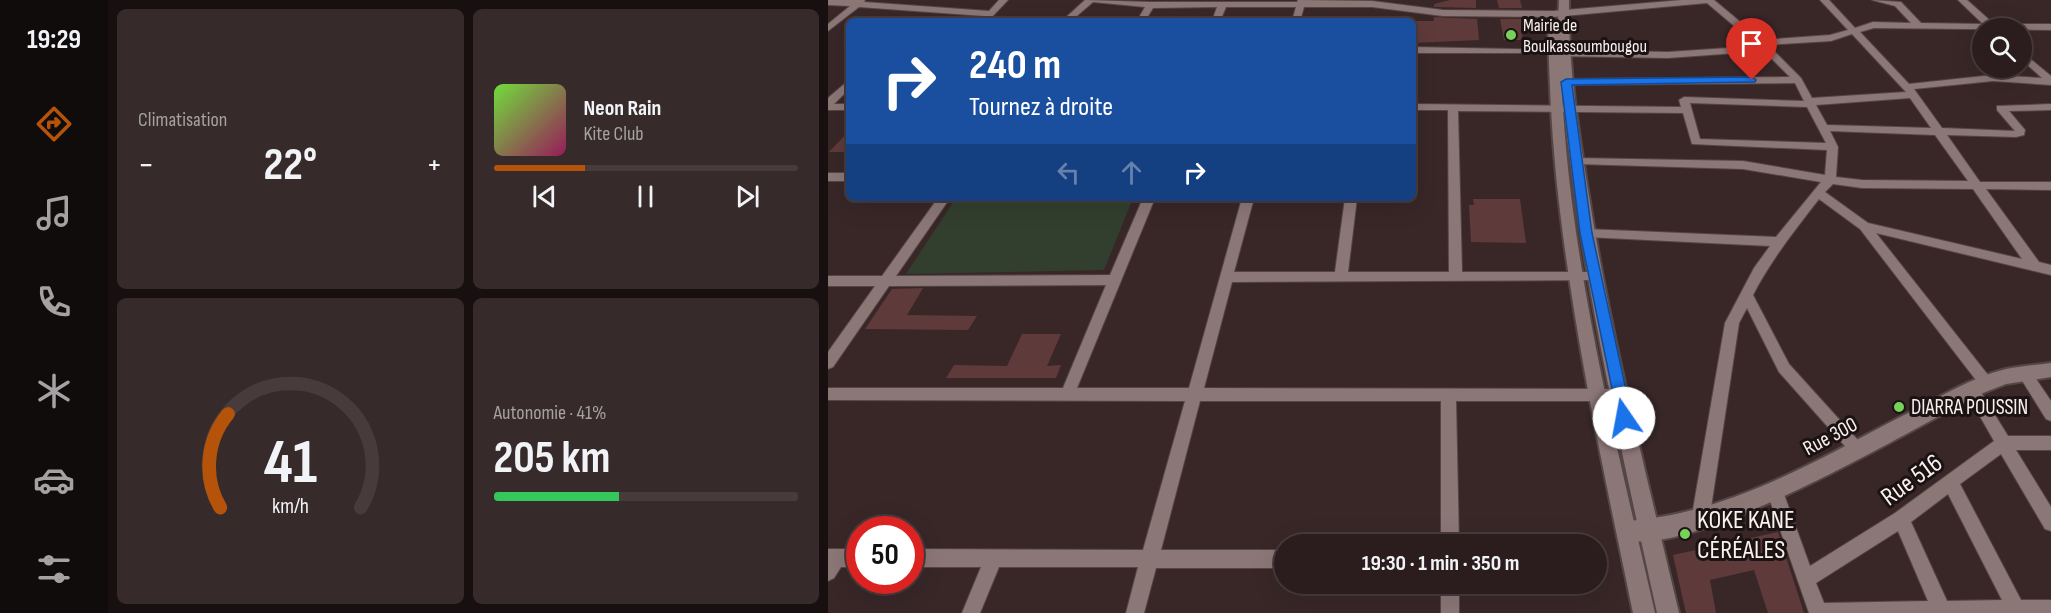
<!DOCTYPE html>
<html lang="fr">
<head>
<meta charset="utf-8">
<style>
	:root { --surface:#2b1d1e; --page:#372a2b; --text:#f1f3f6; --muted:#a6a2a4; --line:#473b3c; --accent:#b45309 }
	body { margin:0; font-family:"Sofia Sans Condensed",sans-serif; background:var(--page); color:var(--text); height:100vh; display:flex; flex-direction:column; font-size:22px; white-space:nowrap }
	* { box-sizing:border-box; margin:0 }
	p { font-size:20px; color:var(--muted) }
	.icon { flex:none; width:33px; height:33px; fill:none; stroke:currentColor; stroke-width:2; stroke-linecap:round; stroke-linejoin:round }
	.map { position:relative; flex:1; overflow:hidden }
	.details { display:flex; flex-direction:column; gap:9px; padding:9px; background:#181010; width:720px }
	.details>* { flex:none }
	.banner { position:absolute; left:18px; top:18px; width:570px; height:183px; border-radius:9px; box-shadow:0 6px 24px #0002,0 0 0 2px var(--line); background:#1a4fa0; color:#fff; overflow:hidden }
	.fabs { position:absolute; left:1144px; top:18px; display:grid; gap:12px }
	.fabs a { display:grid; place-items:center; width:60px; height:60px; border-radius:50%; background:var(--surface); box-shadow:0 6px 24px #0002,0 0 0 2px var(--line); font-size:30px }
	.speed { position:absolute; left:18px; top:516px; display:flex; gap:12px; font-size:30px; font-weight:700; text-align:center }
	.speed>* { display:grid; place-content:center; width:78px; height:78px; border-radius:50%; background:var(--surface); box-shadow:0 6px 24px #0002,0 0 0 2px var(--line); line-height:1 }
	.speed .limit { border:9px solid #d22; background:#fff; color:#111 }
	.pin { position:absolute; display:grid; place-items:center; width:51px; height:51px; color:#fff; margin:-62px -26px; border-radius:50% 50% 50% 0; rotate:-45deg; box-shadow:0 0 6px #0007 }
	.pin .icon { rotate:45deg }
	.me { position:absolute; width:66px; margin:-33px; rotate:348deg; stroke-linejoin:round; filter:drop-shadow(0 0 4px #0008) }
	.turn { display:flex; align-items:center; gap:21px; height:126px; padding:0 24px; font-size:27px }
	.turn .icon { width:78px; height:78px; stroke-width:2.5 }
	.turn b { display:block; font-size:42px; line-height:51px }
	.lanes { display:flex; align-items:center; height:57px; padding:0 24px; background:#0003; justify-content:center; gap:30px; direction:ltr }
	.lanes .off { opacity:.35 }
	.big { font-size:45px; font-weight:700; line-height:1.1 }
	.details .card { flex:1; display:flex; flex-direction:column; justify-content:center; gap:9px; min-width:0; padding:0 21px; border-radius:9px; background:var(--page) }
	.details .dial { align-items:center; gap:0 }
	.dial svg { height:156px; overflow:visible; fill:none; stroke:var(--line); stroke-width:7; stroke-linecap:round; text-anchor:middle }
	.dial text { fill:var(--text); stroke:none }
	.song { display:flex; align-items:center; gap:18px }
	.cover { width:72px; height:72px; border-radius:9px; background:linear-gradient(135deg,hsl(100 70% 55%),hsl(330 70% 35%)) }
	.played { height:6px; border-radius:3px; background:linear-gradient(90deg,var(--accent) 30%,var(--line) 30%) }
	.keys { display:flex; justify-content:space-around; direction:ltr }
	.heat { display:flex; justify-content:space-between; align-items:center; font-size:33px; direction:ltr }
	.charge { height:9px; border-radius:4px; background:linear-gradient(90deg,#34c759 41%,var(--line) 0) }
	.details .tiles { flex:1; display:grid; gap:9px; grid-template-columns:repeat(2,1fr) }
	.trip { position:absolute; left:446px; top:534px; width:333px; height:60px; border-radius:30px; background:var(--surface); box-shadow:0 6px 24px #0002,0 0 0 2px var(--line); font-weight:700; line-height:60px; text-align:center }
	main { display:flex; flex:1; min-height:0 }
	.tab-bar { display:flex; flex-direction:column; width:108px; justify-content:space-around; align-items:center; background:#110c0c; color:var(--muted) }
	.tab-bar .icon { width:42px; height:42px }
	.tab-bar .on { color:var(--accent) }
	.tab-bar b { font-size:27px; color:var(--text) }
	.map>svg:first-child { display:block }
</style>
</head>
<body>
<main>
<nav class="tab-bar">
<b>19:29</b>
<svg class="icon on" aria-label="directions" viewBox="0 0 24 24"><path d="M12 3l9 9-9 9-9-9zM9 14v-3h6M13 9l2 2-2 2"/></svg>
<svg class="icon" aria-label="music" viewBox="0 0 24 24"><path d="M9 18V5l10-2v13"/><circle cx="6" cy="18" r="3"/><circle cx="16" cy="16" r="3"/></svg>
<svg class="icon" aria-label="phone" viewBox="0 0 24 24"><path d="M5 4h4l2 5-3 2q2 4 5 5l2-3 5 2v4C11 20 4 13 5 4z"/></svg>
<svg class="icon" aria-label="climate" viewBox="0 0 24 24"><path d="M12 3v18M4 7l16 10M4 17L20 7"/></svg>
<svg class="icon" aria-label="car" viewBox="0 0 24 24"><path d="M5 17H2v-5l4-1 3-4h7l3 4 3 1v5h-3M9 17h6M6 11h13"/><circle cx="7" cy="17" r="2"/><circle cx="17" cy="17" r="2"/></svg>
<svg class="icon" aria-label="filters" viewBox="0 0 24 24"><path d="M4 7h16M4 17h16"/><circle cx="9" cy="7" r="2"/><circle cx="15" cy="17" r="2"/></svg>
</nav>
<section class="details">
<div class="tiles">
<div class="card"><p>Climatisation</p>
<div class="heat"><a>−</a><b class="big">22°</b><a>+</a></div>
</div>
<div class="card">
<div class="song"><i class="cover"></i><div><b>Neon Rain</b><p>Kite Club</p></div></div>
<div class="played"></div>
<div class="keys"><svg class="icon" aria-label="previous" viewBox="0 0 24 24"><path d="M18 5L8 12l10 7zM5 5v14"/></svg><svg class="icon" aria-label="pause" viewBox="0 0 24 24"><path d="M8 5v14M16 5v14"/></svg><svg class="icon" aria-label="next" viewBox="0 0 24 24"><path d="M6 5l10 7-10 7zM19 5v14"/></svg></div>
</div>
<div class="card dial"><svg viewBox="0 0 100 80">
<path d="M14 69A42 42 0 1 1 86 69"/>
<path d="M14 69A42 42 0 0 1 18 21" stroke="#b45309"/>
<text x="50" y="56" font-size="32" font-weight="700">41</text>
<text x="50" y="72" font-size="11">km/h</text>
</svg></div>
<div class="card"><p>Autonomie · 41%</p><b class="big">205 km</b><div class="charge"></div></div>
</div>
</section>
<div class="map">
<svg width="1223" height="613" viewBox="0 0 1223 613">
	<rect width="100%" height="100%" fill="#392728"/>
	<!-- green -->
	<polygon fill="#323f2e" points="128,198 305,198 276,270 78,274"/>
	<!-- building -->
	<g fill="#5f3a3a">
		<polygon points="622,0 648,0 648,8 606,7 606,4"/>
		<polygon points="669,0 692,0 694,8 671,8"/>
		<polygon points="606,17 649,19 651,40 585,43 585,21 606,21"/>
		<polygon points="672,19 696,19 698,27 693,27 695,40 676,40"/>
		<polygon points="21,131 21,152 1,152"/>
		<polygon points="645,199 692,199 698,243 643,242 641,205 646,205"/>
		<polygon points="95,288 79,315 149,316 140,330 37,329 64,289"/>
		<polygon points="194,334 233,334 219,366 233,365 228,378 118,378 126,365 179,366"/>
		<polygon points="950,532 976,613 940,613 926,570 882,580 888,613 858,613 845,555"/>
	</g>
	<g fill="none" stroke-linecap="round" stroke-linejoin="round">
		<!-- minor casing -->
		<g stroke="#554646" stroke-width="2">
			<g id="minor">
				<polygon points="0,0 37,0 36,2 161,11 171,0 180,0 160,21 155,21 156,16 31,7 0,31 0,24 22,6 0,5"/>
				<path d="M257,0l65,2h147l1,-2 74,1 71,9 110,1 129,-11h32l48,40 68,-5 18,-5 -28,-30h9l26,28 18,-6 38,1 -16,-17 -23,-6 29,2 20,21 62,1 -25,-24h9l27,24h57v6l-177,-2 -14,4 49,52 84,-9 49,3 -20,-18v-8l29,24v9l-58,-4 -79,8 28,39 73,3 -18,-21v-4l54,-2v6l-42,1 16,19 -1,5 -8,2 -69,-2 33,47h71v8l-65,-1 53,73 12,3v10l-175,-42 116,147 2,4 -2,4 -5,2 -5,-2 -122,-159 -41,-30c-24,31 -48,61 -66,96l36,69 77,85 -2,5 -6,2 -6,-2 -73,-82 -32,-64 -8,15 -30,198 -3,6 -6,2 -6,-2 -3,-6 34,-198 29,-55 16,-22 -184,-9 -6,-4 6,-4 190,8 45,-55 -78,-13 -166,-5 -6,-3 6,-3 166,3 82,14 2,-25 -135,-6 -9,-31 -225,-2 4,161h133l7,5 -2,3 -368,2 -28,106 415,1 5,2 2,4 -2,4 -5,2h-163l3,143h-18v-143h-241l-39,149h123v18h-128l-12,45h-18l12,-46h-139l-19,46h-18l19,-46h-71v-18l233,1 42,-149 -357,-1v-12h235l43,-103 -217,1 -56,81 -5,2v-17l47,-66h-47v-10h54l56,-78h12l-54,78 214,-1 33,-77h12l-78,190h112l53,-190h12l-20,74h101l10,-74h12l-9,74h101l-1,-162h-35v-6l268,3 -2,-7 5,-3 120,4 -9,-18 -239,2 -5,-3 5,-3 234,-2 -26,-26 -96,7 -115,-2 -5,-3h-135v-6l255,5 90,-6 -51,-43 -154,14 -110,-1 -71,-9h-68l-4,14h-8l4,-14h-70l-6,14h-8l5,-14 -64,1 -8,13h-8l8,-14 -52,-5 -22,19h-9zM1024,34l54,58 -94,6 -11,-20 -33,-33 63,-4zM1082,98l21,30 -104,-3 -11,-20zM862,103l117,4 19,36 -126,-4zM1002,131l105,4 33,46 -106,-1 -26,-3 2,-30zM1005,184l29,4 111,1 49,70 -154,-36 -43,-31z"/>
				<polygon points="21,80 21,89 6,104 21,104 21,110 0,110 0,98"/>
				<rect x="0" y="173" width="21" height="8"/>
				<polygon points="1197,368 1202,370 1223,401 1223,421 1218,419 1190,374 1192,370"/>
				<path d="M1144,384l5,2 31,50h43v14h-35l35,57v24l-6,-2 -44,-75 -41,30 61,116h30v13h-242l-42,-121 2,-6 6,-2 6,2 29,80 85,-53 99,-72 -29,-51 2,-4zM1120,494l54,106 -55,1 -36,-79zM1070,531l30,70 -104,2 -8,-20z"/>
				<polygon points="0,549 32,549 32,567 13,567 6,578 0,581"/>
				<rect x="613" y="584" width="18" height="29"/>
			</g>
		</g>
		<!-- tertiary casing -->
		<g stroke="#554646" stroke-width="4">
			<path id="tertiary" d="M1223,363v14l-45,7 -28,11c-65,34 -294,170 -358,143l-4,-7 4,-7 7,-3c106,-8 191,-62 283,-109 30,-15 62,-35 96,-43 15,-3 30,-4 45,-6z"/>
		</g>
		<!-- secondary casing -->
		<g stroke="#554646" stroke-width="4">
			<path id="secondary" d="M731,0h10c-1,64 9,127 19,190 22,143 58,283 91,423h-22c-38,-173 -77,-345 -95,-521 9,176 54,350 93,521h-22c-30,-145 -62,-291 -77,-438 -5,-50 -7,-100 -8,-150l5,-3 5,3z"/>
		</g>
		<!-- minor -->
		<use href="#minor" fill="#8c7777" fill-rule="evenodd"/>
		<!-- tertiary -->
		<use href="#tertiary" fill="#8c7777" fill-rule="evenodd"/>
		<!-- secondary -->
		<use href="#secondary" fill="#8c7777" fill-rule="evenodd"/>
	</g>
	<!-- route -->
	<polygon fill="#1a73e8" stroke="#114b97" stroke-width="1.5" points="924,77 928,80 927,82 744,85 764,233 804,418 802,423 796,425 791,423 752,233 733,82 738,79"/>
	<!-- markers -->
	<g fill="#77d259" stroke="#1b1313" stroke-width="2">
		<circle cx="683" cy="35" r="6"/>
		<circle cx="1071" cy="407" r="6"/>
		<circle cx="857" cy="534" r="6"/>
	</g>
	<g text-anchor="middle" stroke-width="6" stroke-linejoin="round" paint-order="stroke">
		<!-- far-poi labels -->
		<g font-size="18" fill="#fbefef" stroke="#1b1313" text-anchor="start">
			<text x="695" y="31">Mairie de<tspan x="695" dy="21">Boulkassoumbougou</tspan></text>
		</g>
		<!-- poi labels -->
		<g font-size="21" fill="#fbefef" stroke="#1b1313" text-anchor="start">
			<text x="1083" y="414">DIARRA POUSSIN</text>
		</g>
		<!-- street labels -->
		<g font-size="21" fill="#fbefef" stroke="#1b1313">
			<text transform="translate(1002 436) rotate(-28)" y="7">Rue 300</text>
		</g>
		<!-- near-street labels -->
		<g font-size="26" fill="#fbefef" stroke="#1b1313">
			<text transform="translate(1083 479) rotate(-36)" y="9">Rue 516</text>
		</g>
		<!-- near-poi labels -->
		<g font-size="26" fill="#fbefef" stroke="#1b1313" text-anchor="start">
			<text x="869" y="528">KOKE KANE<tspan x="869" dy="30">CÉRÉALES</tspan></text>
		</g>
	</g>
</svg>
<div class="fabs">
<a><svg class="icon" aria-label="search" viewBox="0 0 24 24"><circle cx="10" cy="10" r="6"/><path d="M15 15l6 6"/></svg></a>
</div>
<div class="speed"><div class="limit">50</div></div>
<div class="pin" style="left:924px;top:80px;background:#d93025"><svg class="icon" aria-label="arrive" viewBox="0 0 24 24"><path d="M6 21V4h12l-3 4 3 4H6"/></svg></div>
<svg class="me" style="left:796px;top:418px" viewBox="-20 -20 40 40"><circle r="19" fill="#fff"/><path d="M0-13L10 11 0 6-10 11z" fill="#1a73e8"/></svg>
<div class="trip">19:30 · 1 min · 350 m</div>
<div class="banner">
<div class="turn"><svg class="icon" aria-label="right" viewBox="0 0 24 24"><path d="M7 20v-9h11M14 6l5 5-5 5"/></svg><div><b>240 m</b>Tournez à droite</div></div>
<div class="lanes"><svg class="icon off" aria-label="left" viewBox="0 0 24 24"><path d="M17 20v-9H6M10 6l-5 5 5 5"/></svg><svg class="icon off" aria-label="ahead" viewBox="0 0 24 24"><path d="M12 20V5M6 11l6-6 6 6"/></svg><svg class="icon" aria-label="right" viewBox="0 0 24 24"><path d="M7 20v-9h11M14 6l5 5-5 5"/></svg></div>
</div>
</div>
</main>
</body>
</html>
